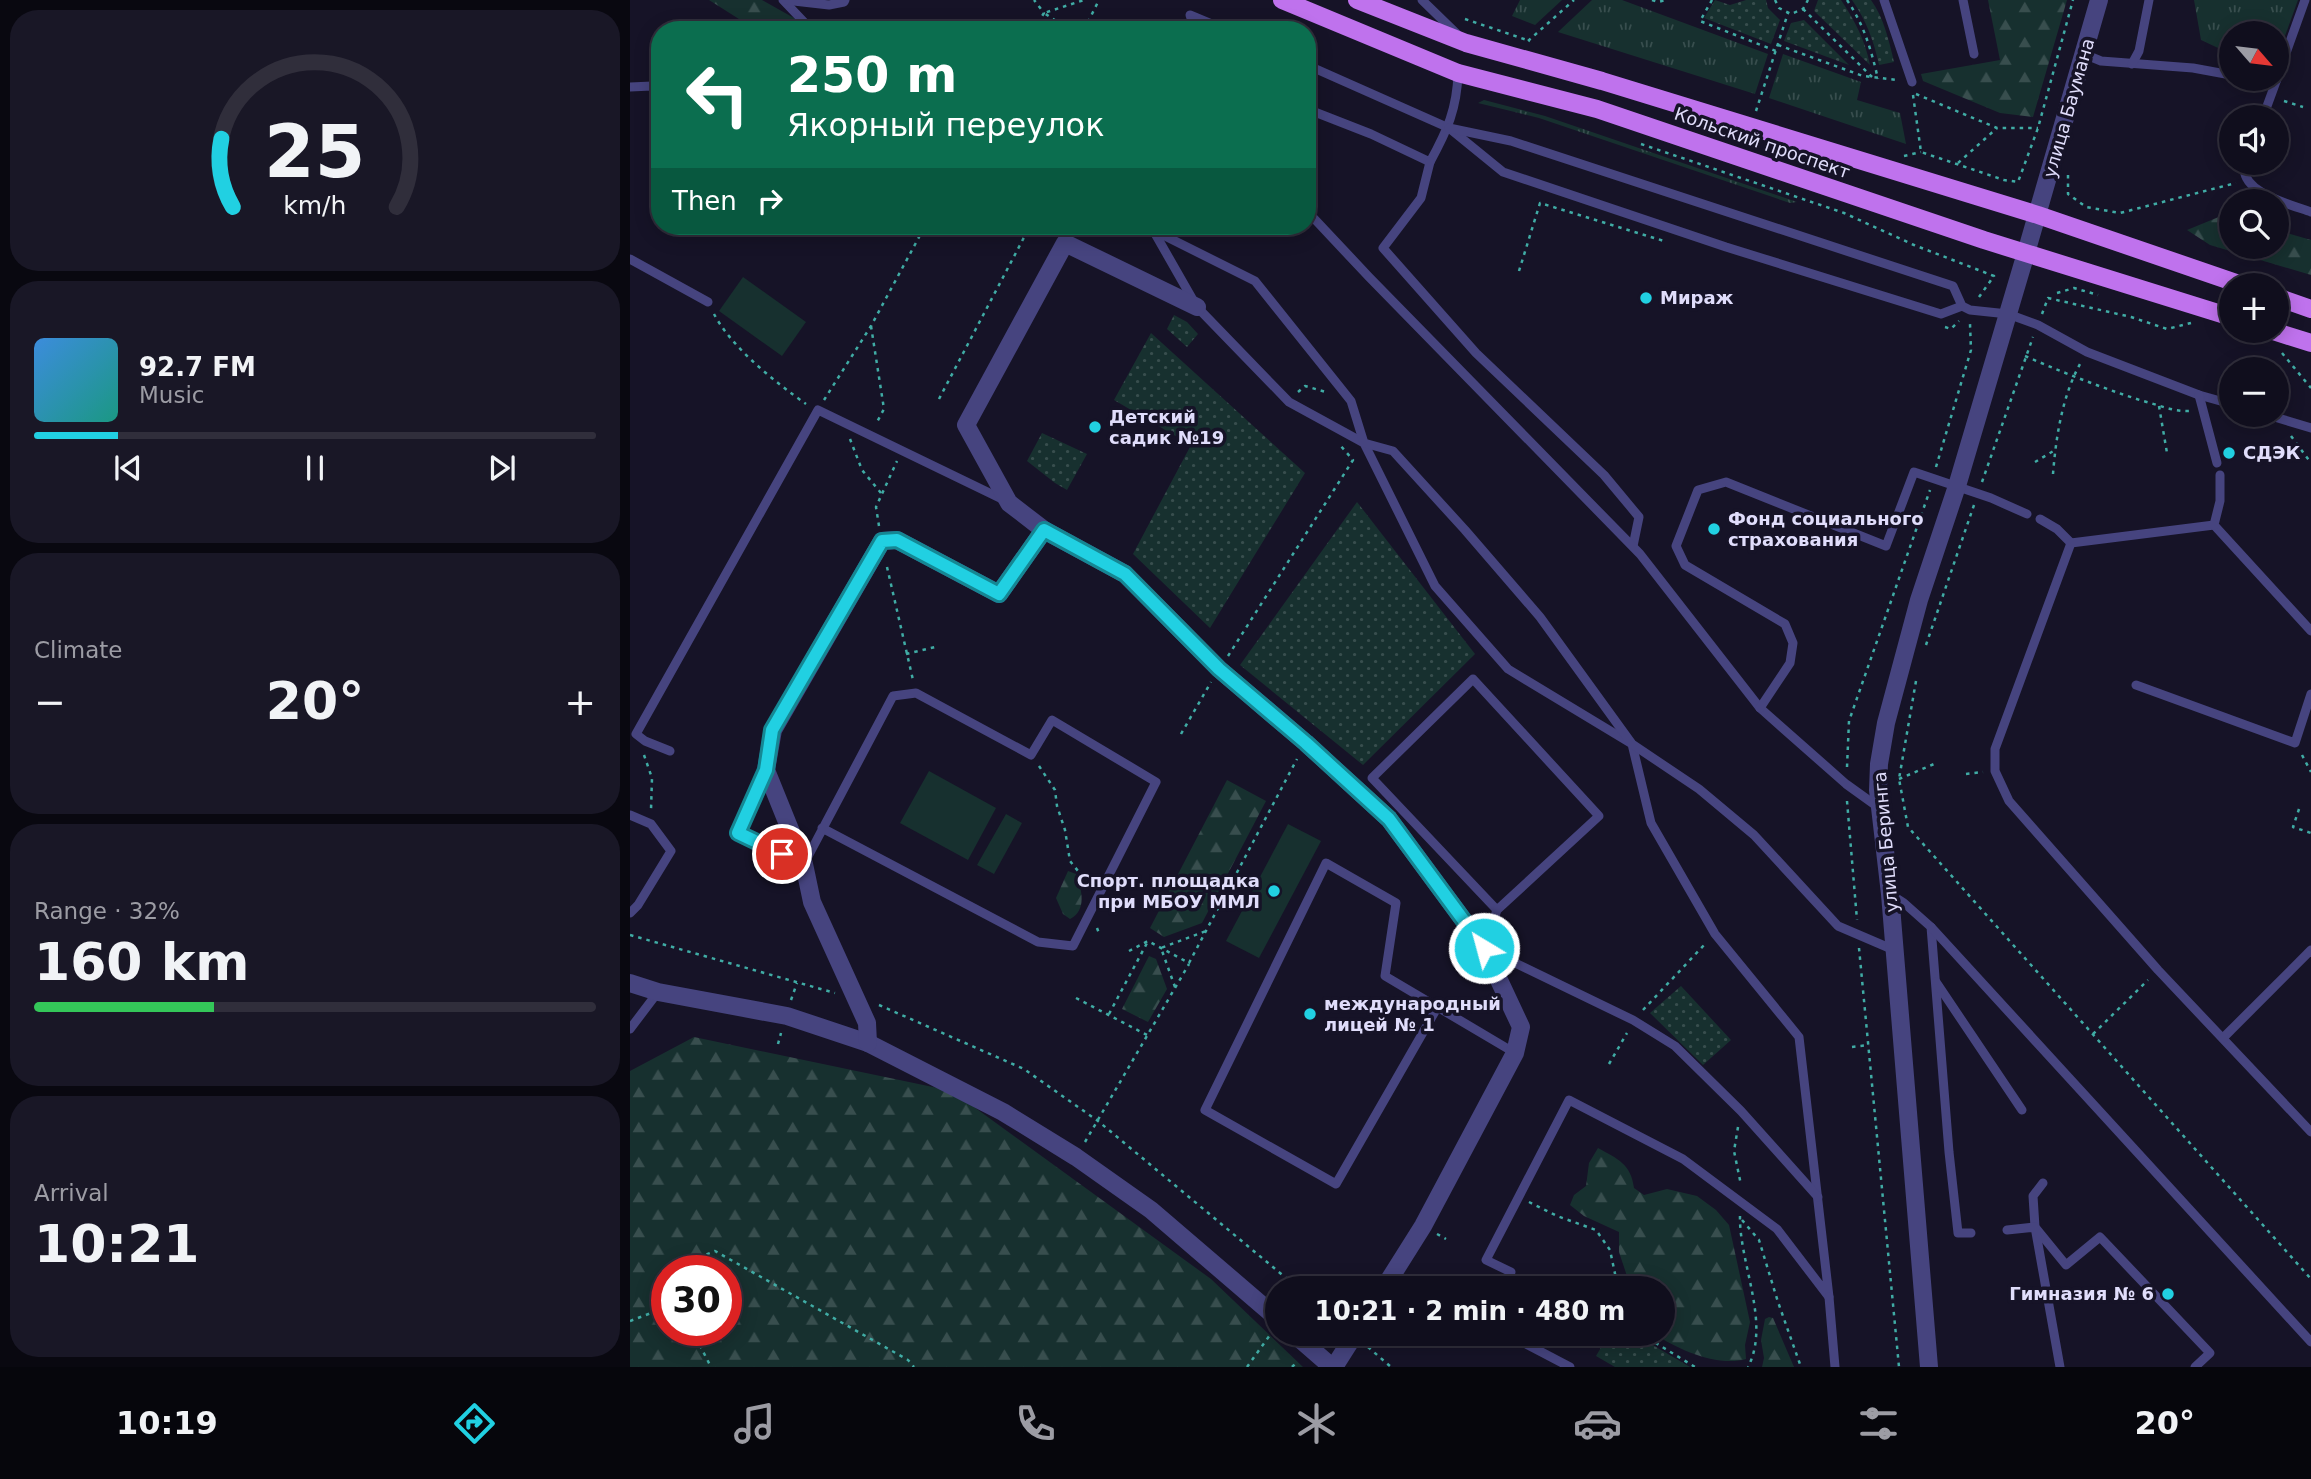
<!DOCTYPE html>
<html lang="en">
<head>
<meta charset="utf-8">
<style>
	:root { --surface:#100e1d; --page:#191726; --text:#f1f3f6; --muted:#9c9ca4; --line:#302e3b; --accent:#21d0e2 }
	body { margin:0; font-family:"DejaVu Sans",sans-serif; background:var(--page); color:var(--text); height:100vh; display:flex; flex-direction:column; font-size:26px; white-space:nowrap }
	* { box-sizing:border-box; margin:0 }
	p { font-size:23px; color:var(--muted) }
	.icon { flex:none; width:38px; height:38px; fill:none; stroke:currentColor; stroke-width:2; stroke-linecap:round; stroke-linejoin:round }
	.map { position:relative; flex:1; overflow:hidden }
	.panel { display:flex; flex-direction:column; gap:10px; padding:10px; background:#090810; width:630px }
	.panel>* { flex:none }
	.banner { position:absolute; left:21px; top:21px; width:665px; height:214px; border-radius:28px; box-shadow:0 4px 18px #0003,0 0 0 2px var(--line); background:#0b6e4f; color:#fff; overflow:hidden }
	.needle { width:46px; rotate:118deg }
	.tools { position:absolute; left:1589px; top:21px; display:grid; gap:14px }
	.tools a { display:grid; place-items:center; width:70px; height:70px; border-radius:50%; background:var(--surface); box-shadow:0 4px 18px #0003,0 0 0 2px var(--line); font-size:35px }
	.speed { position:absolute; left:21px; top:1255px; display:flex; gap:14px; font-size:35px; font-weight:700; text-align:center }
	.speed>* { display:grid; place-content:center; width:91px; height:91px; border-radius:50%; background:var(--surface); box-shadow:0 4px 18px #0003,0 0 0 2px var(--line); line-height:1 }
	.speed .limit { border:10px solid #d22; background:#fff; color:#111 }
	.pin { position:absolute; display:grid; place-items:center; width:60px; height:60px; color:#fff; margin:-30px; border:4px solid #fff; border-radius:50%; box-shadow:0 2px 7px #0007 }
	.me { position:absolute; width:77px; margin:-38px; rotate:323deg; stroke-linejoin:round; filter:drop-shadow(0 0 5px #0008) }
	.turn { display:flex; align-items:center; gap:24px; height:147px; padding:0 21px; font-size:32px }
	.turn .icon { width:91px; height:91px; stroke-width:2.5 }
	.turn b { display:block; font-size:49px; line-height:60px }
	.then { display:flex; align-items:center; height:66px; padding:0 21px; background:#0003; gap:14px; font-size:26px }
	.big { font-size:52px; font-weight:800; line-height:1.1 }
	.panel .widget { flex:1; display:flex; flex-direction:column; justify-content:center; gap:10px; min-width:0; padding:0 24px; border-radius:28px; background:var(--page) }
	.panel .dial { align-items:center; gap:0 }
	.dial svg { height:182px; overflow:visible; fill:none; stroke:var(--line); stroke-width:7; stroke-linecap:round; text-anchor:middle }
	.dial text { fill:var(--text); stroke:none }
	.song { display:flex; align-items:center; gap:21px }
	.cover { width:84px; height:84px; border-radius:10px; background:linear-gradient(135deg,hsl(210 70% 55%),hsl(170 70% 35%)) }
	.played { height:7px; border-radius:4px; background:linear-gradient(90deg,var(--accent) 15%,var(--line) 15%) }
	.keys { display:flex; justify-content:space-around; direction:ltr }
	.heat { display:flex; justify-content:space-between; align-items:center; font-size:38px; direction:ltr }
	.charge { height:10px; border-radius:5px; background:linear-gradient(90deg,#34c759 32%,var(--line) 0) }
	.trip { position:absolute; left:635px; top:1276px; width:410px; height:70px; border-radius:35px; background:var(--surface); box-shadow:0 4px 18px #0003,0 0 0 2px var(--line); font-weight:800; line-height:70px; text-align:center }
	.tab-bar { display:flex; height:112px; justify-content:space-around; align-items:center; background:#06060c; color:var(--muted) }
	.tab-bar .icon { width:49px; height:49px }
	.tab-bar .on { color:var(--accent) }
	.tab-bar b { font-size:32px; color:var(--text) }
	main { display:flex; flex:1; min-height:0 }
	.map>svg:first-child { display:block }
</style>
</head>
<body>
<main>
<section class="panel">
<div class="widget dial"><svg viewBox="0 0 100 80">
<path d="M14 69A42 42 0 1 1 86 69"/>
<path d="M14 69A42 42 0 0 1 9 39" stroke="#21d0e2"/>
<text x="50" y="56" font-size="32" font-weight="700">25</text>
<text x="50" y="72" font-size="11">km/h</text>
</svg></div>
<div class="widget">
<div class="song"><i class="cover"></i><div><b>92.7 FM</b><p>Music</p></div></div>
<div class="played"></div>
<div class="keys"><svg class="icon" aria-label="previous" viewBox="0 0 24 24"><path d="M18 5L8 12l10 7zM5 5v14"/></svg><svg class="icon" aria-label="pause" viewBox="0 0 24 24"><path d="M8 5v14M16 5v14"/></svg><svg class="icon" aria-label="next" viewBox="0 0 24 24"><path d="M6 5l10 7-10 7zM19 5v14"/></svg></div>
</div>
<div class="widget"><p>Climate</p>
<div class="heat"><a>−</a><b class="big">20°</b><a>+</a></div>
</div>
<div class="widget"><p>Range · 32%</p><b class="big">160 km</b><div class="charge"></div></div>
<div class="widget"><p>Arrival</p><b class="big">10:21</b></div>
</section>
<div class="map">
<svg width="1681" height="1367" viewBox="0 0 1681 1367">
	<defs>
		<pattern id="grass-tufts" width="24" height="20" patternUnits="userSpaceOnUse" patternTransform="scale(1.75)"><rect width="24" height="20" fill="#17302f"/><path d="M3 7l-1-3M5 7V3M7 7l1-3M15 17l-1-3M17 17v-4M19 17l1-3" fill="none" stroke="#384e4e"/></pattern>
		<pattern id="forest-firs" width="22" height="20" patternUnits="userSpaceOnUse" patternTransform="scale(1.75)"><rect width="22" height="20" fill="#17302f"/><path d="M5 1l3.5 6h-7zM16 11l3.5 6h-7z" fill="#384e4e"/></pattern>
		<pattern id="park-dots" width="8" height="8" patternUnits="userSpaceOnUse" patternTransform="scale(1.75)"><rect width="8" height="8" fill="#17302f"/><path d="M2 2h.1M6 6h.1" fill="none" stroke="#384e4e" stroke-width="1.8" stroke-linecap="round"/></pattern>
	</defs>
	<rect width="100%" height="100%" fill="#161327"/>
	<!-- grass -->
	<g fill="url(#grass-tufts)">
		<polygon points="890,0 932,0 905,25 882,16"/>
		<polygon points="962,0 992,0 1138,54 1125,94 928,32"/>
		<polygon points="1564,0 1668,0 1647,58 1647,33 1601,33 1601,54 1571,40"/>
		<polygon points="1153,54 1231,82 1227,100 1270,113 1276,144 1139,98"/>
		<polygon points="854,100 915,116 1167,202 1160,203 909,118 848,103"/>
	</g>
	<!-- forest -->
	<g fill="url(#forest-firs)" fill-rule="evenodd">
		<polygon points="79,0 132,0 164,18 167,30 121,30 120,26"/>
		<polygon points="1358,0 1437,0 1403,117 1370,113 1293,81 1291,74 1370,60"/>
		<polygon points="1596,214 1601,216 1601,247 1647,247 1647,230 1681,240 1681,275 1580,245 1557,230"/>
		<polygon points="597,780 636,801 572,923 534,937 520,928"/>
		<path d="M438,871l8,3c6,16 11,36 -6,45l-7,-5 -7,-16z"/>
		<polygon points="519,956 526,959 537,989 518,1022 492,1009"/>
		<path d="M64,1037l258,54 259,188 92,88h-673v-296zM37,1270h59v60h-59z"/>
		<path d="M968,1148c20,11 33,16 36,40l10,7 23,-6 30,7 19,14 13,15 21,97 -5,23 1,14c-28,8 -68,-9 -91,-25h7v-46h-31l-12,-36v-20l-35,-16 -14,-11 4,-10 12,-9 3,-23z"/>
		<polygon points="1139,1317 1143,1318 1164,1367 1132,1367 1134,1358 1131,1340 1135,1319"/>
	</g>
	<!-- park -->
	<g fill="url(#park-dots)">
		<polygon points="1085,0 1100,5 1116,0 1136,0 1138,8 1150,20 1141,44 1074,18"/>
		<path d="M1188,0h23c14,21 24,40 29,65l-56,-54z"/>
		<path d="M1222,0h19c13,18 18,41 23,62l-15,3c-5,-24 -13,-45 -27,-65z"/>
		<polygon points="1174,20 1219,65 1154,41 1161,23"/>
		<polygon points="544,315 557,322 568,334 557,347 537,329"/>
		<polygon points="521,333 675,473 580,628 503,554 561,445 484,400"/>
		<polygon points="412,433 457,454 437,490 425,483 397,461"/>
		<polygon points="727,502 845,654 733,765 610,665"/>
		<polygon points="1051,986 1101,1040 1073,1065 1020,1013"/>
		<polygon points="979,1334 1004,1334 1060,1367 985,1367 966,1356"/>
	</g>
	<!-- garden -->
	<g fill="#17302f">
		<polygon points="113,277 176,322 152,356 89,311"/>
		<polygon points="299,771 366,808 338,860 270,823"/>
		<polygon points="376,814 392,823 364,874 347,865"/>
		<polygon points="658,824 691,841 629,958 596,941"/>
	</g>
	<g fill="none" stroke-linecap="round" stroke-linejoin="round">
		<!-- path -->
		<g stroke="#40aca5" stroke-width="2.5" stroke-dasharray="3.5 5" stroke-linecap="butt">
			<polyline points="1022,0 1028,2 1036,0"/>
			<polyline points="1082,0 1070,21 1146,51"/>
			<polyline points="1145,0 1149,8 1161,14 1173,9 1178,0"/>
			<path d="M1217,0c17,25 24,49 31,79"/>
			<polyline points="1173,9 1242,77"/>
			<polyline points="835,19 900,41"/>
			<polyline points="403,30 414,13 404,0"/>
			<polyline points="440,30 414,13 454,0"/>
			<polyline points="444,30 456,26 469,0"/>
			<polyline points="898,41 944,0"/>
			<polyline points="1148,45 1233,76 1267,80"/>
			<polyline points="1286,94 1367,128 1408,128"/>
			<polyline points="1283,95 1291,152 1374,180 1388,182 1408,128 1443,0"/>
			<polyline points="1654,101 1673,107"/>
			<polyline points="1126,111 1158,13"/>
			<polyline points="1011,144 1214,213 1284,245 1364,276 1349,297"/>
			<polyline points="1274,156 1291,152"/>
			<polyline points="1328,163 1367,128"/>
			<polyline points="1438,175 1438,194 1456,207 1490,213 1606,183"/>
			<polyline points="889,271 910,203 1034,241"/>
			<polyline points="1427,293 1444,288 1468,295"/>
			<path d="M84,314c18,34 61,68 92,90"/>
			<polyline points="1412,314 1418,298 1501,317 1537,329 1561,323"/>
			<polyline points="241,326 254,409 246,424"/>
			<polyline points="1315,327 1321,329 1329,321"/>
			<polyline points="1608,332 1629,339"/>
			<polyline points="1652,353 1681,388"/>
			<path d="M1395,356c39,17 77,32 118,45 16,4 31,11 47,10"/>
			<polyline points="668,392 675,386 696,392"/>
			<polyline points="309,399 400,226"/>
			<polyline points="194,400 241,326 295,226"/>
			<polyline points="1529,406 1537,453"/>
			<polyline points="1611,415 1628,420"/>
			<polyline points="1661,436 1681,463"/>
			<polyline points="220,439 232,470 251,493"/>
			<polyline points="1405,462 1425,450"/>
			<polyline points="1306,467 1341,350 1340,324"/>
			<path d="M1423,474c3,-37 9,-77 27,-110"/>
			<polyline points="1352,482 1403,337"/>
			<polyline points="249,526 246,507 267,461"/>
			<polyline points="257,567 283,680"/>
			<polyline points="1296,645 1344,505"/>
			<polyline points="276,654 305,647"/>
			<polyline points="598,656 723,460 710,445"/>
			<polyline points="1286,681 1269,779 1278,827 1681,1279"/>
			<polyline points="551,734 581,682"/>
			<polyline points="14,755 22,778 21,810"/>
			<polyline points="1672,755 1681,772"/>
			<polyline points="409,766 425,790 427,806 435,830 440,861 460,886"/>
			<polyline points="1217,767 1219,721 1300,490"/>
			<polyline points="1336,774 1353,772"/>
			<polyline points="1269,779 1304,764"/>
			<polyline points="1217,801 1227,920"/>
			<polyline points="1669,809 1663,827 1681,833"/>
			<polyline points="467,928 470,936"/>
			<polyline points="0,935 205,993"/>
			<polyline points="1229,948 1269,1367"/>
			<polyline points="499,951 518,941 559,963 667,759"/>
			<polyline points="545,987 531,948 576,931"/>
			<polyline points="446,998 517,1035"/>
			<polyline points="161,1000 167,983"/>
			<polyline points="249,1005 394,1069 468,1121 668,1288"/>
			<polyline points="1013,1010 1075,944"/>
			<polyline points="479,1014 517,943"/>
			<polyline points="1463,1034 1518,980"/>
			<polyline points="148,1044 151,1033"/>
			<polyline points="1222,1047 1239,1045"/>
			<polyline points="979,1064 997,1033"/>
			<polyline points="1108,1127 1104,1151 1111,1185"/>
			<polyline points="455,1142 559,964"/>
			<polyline points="899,1202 927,1216 966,1230 980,1250 988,1288"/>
			<path d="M1110,1216c-1,47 31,107 8,151"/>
			<polyline points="1112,1220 1129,1240 1148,1302 1171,1367"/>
			<polyline points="807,1234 816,1239"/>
			<polyline points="37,1270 85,1251 278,1360 284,1367"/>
			<polyline points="0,1321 37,1307"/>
			<polyline points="62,1330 81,1367"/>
			<polyline points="1011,1334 1065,1367"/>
			<polyline points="738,1347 761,1367"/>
			<polyline points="617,1367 640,1335"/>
			<polyline points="662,1367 668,1361"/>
		</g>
		<!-- service -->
		<g stroke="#46447f" stroke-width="9">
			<polyline points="153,0 174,22 177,30"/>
			<polyline points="155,0 199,5 214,2 215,0"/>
			<polyline points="792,0 827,34"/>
			<polyline points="1254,0 1282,82"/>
			<polyline points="1333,0 1344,54"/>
			<polyline points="565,30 560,15 596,30"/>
			<polyline points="1454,54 1471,61 1563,68 1601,75"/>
			<polyline points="1502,64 1509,51 1519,0"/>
			<polyline points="677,65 819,128 873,172 1096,247 1311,314 1332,306"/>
			<polyline points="1647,78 1675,0"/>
			<polyline points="1623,79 1646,81"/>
			<polyline points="0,87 22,86 30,90"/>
			<path d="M677,109l64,25 59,28c17,-31 27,-53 28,-89"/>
			<polyline points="1633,117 1647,79"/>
			<polyline points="819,128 881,141 1323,286 1332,306 1340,310 1378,314 1408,325 1457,352 1569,395 1601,404"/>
			<polyline points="800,162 791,198 753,248 846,353 974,475 1009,517 1003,546"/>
			<path d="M1616,163c-11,28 46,42 65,49"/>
			<polyline points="677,211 739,277 1010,554 1130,708 1216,784 1248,807"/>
			<polyline points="514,226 523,230 567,307 659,402 734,443 805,586 878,669 1002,744 1021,823 1085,934 1169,1037 1199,1297 1147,1229 1053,1159 939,1100 856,1260 881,1272 872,1288"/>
			<polyline points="525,231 625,281 721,401 734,443 763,451 835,530 910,617 1002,744 1069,789 1124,835 1208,926 1264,950"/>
			<polyline points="0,259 78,302"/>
			<polyline points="1569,395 1587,463"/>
			<polyline points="1638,415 1681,428"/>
			<polyline points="1590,475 1590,501 1584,525 1681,631"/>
			<polyline points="1410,519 1427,529 1441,543"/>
			<polyline points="1584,525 1441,543 1365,749 1365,771 1379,801 1528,970 1681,1132"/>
			<polyline points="1506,685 1665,743 1681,694"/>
			<polyline points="1130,708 1160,663 1163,643 1155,624 1055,565 1046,546 1068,490 1096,482 1256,546 1284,472 1361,498 1397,514"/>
			<polyline points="40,751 15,741 6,734 188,410 374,500"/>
			<polyline points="135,773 108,833 174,864 263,696 286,693 401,755 422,720 526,782 443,946 408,942 192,828"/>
			<polyline points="0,815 21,824 41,851 8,905 0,913"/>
			<polyline points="1260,894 1274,903 1301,927 1319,1152 1328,1233 1341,1233"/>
			<polyline points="867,910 742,778 843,679 969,816 867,910 854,948 1003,1020 1045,1046 1111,1111 1188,1197"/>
			<polyline points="1301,927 1681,1342"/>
			<polyline points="1306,982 1392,1110"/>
			<polyline points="807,1008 706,1184 575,1110 696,863 766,903 755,976 885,1053"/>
			<polyline points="0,1029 28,992"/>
			<polyline points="1593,1038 1681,950"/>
			<polyline points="1413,1183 1403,1196 1405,1227 1436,1265 1470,1237 1580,1353 1565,1367"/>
			<polyline points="1377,1230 1405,1227 1430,1367"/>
			<polyline points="1199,1297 1205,1367"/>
			<polyline points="877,1334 940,1367"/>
		</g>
		<!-- minor -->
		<g stroke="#46447f" stroke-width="18">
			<polyline points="567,307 435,243 336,425 379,503 414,530 495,574 589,669 676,743 759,819 854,948 891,1027 885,1053 793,1226 754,1288"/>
			<polyline points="0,983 28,992 157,1016 238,1043 373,1112 446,1157 521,1210 648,1319"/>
			<polyline points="238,1043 237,1023 182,902 174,864 136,770 143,730 252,541 267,540 369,594 414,530"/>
			<polyline points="664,1334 702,1367"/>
			<polyline points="704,1367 725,1334"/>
			<polyline points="1299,1367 1260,894 1248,790 1249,764 1256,723 1289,600 1327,486 1396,253"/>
		</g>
		<!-- tertiary -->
		<polyline stroke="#46447f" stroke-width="18" points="1396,253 1469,0"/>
		<!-- primary -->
		<g stroke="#bf72ed" stroke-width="18">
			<polyline points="652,0 828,73 967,109 1354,240 1601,317"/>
			<polyline points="727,0 836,43 972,81 1408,215 1612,285"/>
			<polyline points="1647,297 1681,309"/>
			<polyline points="1643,331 1681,343"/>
		</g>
	</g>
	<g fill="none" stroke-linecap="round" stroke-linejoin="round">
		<!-- route casing -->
		<g stroke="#158793" stroke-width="18">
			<polyline id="route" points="152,854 108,833 136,770 142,730 252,541 267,540 369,594 414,530 495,574 589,669 676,743 759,819 854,948"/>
		</g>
		<!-- route -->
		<use href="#route" stroke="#21d0e2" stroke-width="12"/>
	</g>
	<!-- markers -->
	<g fill="#21d0e2" stroke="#161327" stroke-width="2.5">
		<circle cx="1016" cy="298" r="7"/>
		<circle cx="465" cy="427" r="7"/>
		<circle cx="1599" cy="453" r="7"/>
		<circle cx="1084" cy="529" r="7"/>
		<circle cx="644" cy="891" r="7"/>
		<circle cx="680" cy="1014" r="7"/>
		<circle cx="1538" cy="1294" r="7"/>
	</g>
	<g text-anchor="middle" stroke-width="7" stroke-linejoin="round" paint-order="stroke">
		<!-- street labels -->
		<g font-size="18" fill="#e0ddfb" stroke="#161327">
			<text transform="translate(1439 108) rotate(-74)" y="6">улица Баумана</text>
			<text transform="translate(1132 143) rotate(19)" y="6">Кольский проспект</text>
			<text transform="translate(1256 842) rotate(-95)" y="6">улица Беринга</text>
		</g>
		<!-- poi labels -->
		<g font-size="18" font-weight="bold" fill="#e0ddfb" stroke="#161327" text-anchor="start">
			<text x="1030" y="304">Мираж</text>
			<text x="479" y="423">Детский<tspan x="479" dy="21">садик №19</tspan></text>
			<text x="1613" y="459">СДЭК</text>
			<text x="1098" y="525">Фонд социального<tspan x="1098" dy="21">страхования</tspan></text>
			<text x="630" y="887" text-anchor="end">Спорт. площадка<tspan x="630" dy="21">при МБОУ ММЛ</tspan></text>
			<text x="694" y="1010">международный<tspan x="694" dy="21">лицей № 1</tspan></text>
			<text x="1524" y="1300" text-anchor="end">Гимназия № 6</text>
		</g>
	</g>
</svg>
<div class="tools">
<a><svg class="needle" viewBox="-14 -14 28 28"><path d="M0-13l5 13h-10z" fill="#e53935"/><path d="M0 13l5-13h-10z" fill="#9c9ca4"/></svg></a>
<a><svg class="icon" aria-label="sound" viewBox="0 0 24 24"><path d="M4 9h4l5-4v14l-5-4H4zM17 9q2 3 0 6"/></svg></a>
<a><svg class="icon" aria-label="search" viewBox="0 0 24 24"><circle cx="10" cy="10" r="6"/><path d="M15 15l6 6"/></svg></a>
<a>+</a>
<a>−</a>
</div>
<div class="speed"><div class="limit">30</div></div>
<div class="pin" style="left:152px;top:854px;background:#d93025"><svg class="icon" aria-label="arrive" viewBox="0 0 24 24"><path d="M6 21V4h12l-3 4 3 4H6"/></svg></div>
<svg class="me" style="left:854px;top:948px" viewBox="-20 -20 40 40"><circle r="17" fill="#21d0e2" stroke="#fff" stroke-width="3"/><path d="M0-11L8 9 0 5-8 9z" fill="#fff"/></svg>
<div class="trip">10:21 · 2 min · 480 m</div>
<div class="banner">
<div class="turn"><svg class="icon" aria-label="left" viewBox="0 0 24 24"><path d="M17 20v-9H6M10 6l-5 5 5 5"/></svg><div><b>250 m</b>Якорный переулок</div></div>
<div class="then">Then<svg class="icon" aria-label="right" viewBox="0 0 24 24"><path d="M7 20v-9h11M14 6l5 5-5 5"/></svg></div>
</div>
</div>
</main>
<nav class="tab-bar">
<b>10:19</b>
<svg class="icon on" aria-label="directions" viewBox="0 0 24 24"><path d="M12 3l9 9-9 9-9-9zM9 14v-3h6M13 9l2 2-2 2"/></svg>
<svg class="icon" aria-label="music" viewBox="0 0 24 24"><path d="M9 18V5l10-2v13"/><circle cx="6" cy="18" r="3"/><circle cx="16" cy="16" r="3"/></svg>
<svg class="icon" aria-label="phone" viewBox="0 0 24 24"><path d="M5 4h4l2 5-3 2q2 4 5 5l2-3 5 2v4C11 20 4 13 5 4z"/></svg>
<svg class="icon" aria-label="climate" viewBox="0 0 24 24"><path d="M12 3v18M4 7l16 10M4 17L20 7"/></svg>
<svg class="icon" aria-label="car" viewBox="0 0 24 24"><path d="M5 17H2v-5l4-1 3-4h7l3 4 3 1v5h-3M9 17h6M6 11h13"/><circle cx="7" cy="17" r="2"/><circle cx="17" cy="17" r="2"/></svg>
<svg class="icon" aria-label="filters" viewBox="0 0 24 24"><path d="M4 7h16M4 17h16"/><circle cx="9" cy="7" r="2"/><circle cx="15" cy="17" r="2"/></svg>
<b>20°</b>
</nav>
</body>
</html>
